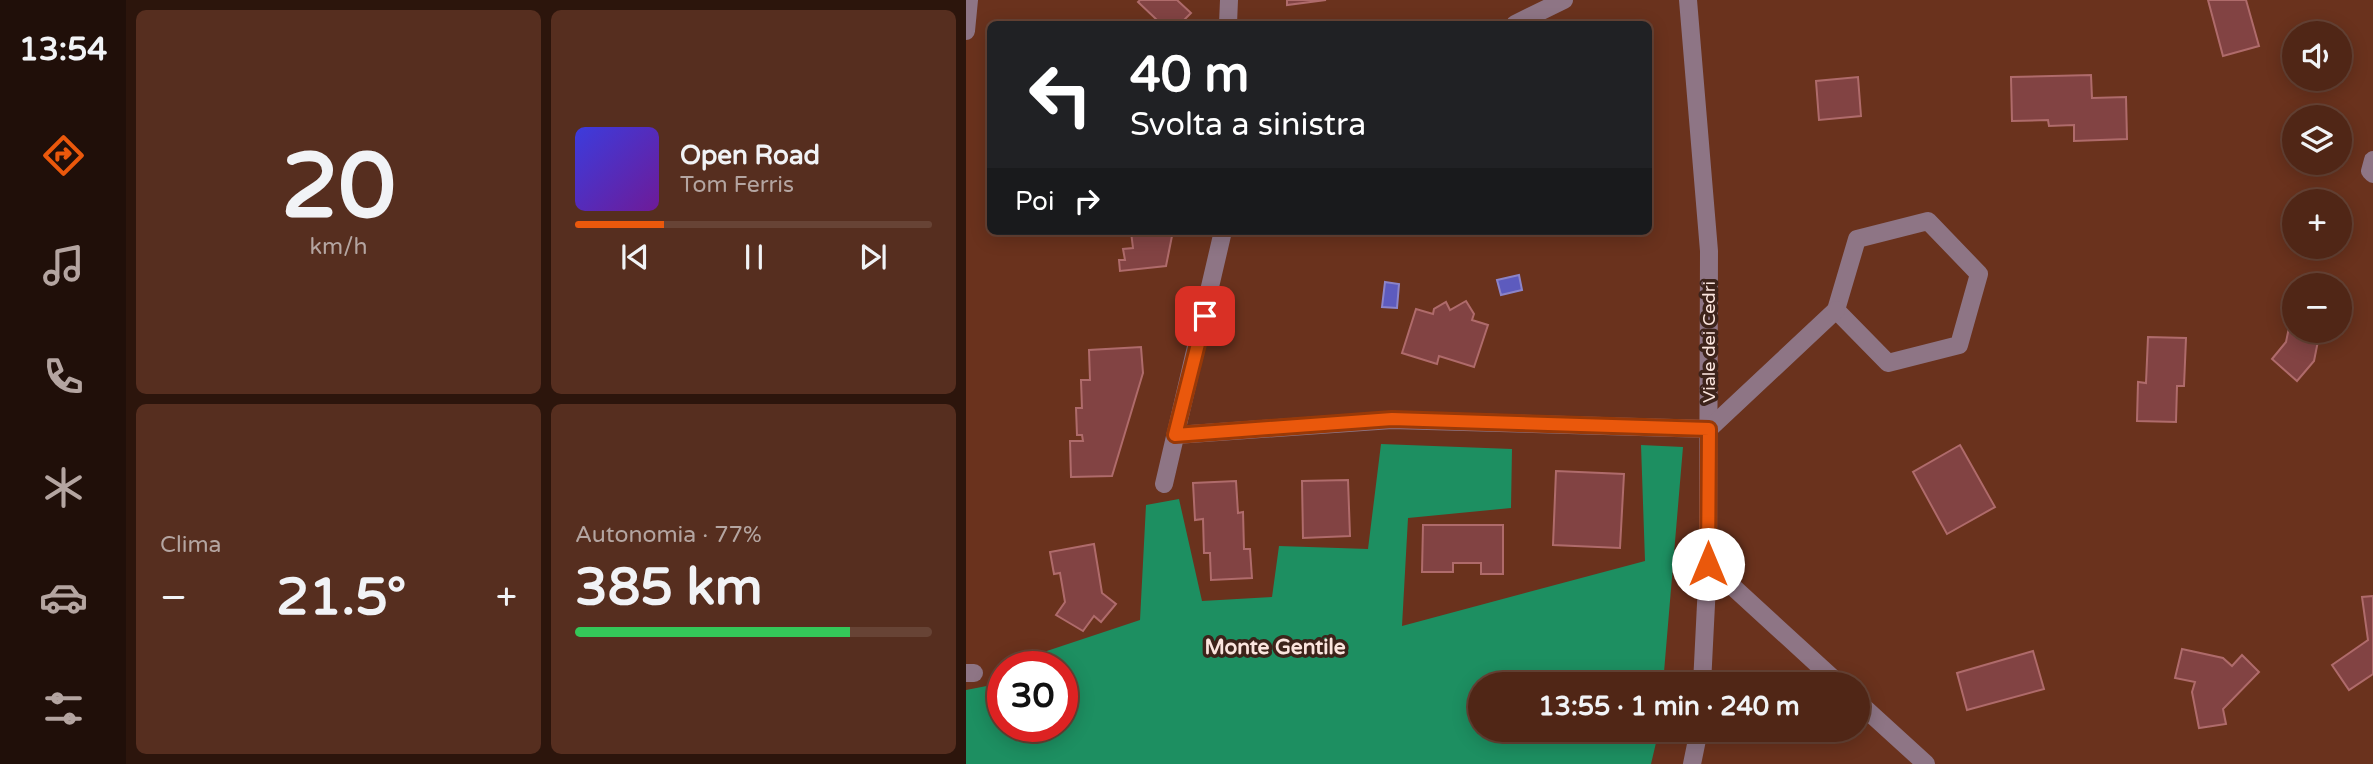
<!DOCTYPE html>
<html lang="it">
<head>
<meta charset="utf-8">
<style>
	:root { --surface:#502616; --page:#562e1f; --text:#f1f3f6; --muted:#b4a5a1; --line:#674335; --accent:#ea580c }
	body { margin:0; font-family:"Varela Round",sans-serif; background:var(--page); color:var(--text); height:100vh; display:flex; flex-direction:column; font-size:26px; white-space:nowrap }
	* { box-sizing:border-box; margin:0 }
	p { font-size:23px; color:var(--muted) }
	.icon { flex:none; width:38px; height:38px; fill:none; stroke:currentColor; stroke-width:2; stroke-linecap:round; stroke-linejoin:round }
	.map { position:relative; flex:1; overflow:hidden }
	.sheet { display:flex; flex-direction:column; gap:10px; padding:10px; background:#2c150c; width:840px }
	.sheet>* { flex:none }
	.hud { position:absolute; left:21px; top:21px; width:665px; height:214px; border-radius:10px; box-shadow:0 4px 18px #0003,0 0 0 2px var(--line); background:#202124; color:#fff; overflow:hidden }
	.controls { position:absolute; left:1316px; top:21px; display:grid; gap:14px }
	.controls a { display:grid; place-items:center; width:70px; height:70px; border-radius:50%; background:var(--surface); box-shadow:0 4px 18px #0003,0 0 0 2px var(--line); font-size:35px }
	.speed { position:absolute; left:21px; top:651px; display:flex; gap:14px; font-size:35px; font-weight:700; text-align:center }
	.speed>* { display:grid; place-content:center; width:91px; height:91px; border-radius:50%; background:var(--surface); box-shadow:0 4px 18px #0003,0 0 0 2px var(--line); line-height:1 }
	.speed .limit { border:10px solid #d22; background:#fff; color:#111 }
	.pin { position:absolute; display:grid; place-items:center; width:60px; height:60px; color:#fff; margin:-30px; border-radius:14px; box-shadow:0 4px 10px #0006 }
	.me { position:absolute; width:77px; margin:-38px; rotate:0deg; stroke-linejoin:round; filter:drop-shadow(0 0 5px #0008) }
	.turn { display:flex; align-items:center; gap:24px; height:147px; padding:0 28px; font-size:32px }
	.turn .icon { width:91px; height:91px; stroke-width:2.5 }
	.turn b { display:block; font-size:49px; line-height:60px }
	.then { display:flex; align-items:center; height:66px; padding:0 28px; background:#0003; gap:14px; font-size:26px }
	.big { font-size:52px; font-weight:700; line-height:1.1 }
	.sheet .card { flex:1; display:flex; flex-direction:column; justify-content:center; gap:10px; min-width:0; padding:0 24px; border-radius:10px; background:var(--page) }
	.sheet .dial { align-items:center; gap:0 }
	.dial b { font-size:91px; line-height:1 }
	.song { display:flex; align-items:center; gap:21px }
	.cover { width:84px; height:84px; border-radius:10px; background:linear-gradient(135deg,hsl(240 70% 55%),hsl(280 70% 35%)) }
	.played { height:7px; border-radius:4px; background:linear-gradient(90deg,var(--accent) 25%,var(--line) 25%) }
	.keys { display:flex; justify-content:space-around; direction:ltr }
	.heat { display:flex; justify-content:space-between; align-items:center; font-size:38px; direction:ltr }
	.charge { height:10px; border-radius:5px; background:linear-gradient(90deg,#34c759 77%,var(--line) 0) }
	.sheet .tiles { flex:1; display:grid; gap:10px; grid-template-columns:repeat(2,1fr) }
	.trip { position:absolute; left:502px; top:672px; width:402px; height:70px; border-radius:35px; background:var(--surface); box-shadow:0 4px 18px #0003,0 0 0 2px var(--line); font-weight:700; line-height:70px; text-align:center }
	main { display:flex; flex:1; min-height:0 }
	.menu { display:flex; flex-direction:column; width:126px; justify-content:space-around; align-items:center; background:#200f09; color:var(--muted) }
	.menu .icon { width:49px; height:49px }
	.menu .active { color:var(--accent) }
	.menu b { font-size:32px; color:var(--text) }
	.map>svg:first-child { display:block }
</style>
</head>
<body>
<main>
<nav class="menu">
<b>13:54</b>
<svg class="icon active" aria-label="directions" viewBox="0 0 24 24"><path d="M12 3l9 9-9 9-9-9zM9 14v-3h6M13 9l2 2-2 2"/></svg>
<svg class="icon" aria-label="music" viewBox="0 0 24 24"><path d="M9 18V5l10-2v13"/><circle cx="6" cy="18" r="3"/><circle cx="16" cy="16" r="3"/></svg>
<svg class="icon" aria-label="phone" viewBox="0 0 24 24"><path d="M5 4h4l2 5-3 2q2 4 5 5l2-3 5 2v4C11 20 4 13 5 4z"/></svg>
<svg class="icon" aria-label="climate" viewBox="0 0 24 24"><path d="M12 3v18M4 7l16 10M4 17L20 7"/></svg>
<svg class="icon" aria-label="car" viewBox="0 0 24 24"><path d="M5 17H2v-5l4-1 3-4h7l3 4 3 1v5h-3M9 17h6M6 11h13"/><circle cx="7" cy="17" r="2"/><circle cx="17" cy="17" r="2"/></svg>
<svg class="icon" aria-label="filters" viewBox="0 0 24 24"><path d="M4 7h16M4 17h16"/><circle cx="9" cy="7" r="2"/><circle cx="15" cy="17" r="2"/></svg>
</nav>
<section class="sheet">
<div class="tiles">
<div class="card dial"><b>20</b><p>km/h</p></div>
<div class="card">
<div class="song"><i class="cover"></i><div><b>Open Road</b><p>Tom Ferris</p></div></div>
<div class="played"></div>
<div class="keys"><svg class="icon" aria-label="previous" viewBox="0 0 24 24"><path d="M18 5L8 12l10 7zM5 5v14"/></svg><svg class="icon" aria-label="pause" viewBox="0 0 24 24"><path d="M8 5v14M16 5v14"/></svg><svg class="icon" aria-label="next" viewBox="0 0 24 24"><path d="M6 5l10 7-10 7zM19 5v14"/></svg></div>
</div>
<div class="card"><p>Clima</p>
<div class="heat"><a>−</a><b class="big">21.5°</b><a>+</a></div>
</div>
<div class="card"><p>Autonomia · 77%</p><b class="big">385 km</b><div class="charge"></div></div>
</div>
</section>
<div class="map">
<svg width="1407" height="764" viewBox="0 0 1407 764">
	<rect width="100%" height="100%" fill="#6a321d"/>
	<!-- forest -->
	<path fill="#1d8f61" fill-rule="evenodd" d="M415,444l131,5 -1,59 -103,10 -6,108 243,-65 -4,-116 42,2 -20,237h-183v46h179l-8,34h-685v-74l31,-6 -1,-16 144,-48 6,-115 33,-6 23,102 70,-4 7,-51 89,3zM37,667h59v59h-59z"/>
	<!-- water -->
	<g fill="#5d5bbe" stroke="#8c84c8" stroke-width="2">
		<polygon points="553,275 556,290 535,295 531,280"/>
		<polygon points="419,282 433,284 431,308 416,307"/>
	</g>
	<!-- building -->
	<g fill="#824343" stroke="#af6b6b" stroke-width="2">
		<polygon points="174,0 211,0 225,13 214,24 185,24 190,19 172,2"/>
		<polygon points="321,0 360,0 321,5"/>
		<polygon points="1242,0 1280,0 1293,46 1257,56"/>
		<polygon points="656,20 657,24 625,24 625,23"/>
		<polygon points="1125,75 1126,98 1160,97 1161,139 1108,141 1108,125 1083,126 1082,120 1046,121 1045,77"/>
		<polygon points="892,77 895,116 853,120 850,81"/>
		<polygon points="158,231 207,231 200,266 154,271 153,260 159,260 157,249 167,248 165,232"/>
		<polygon points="1328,290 1328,331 1354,331 1348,361 1331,381 1306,359 1320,342 1327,308 1321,293"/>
		<polygon points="500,301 508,314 506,320 522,325 508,367 473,356 471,364 436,353 450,309 467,314 468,309 480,302 484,310"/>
		<polygon points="1182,337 1220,338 1218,386 1211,386 1210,422 1171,421 1172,382 1180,383"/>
		<polygon points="175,347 177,373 146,476 105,477 104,441 117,441 116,435 111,435 110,408 116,408 115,380 124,380 123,350"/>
		<polygon points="994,445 1029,507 981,534 947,472"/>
		<polygon points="590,471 658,474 654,548 587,545"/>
		<polygon points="382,480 384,536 337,538 336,481"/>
		<polygon points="270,481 272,513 277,512 278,549 284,549 286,578 245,580 244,553 238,553 237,519 229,520 227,483"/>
		<polygon points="457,525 537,525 537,574 515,574 515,563 487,563 487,572 456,572"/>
		<polygon points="128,544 136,593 150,604 135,622 128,616 117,631 90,615 99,602 94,573 88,574 84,552"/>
		<polygon points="1407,596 1407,674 1383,690 1366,665 1402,640 1396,597"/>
		<polygon points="1216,649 1257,658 1266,666 1276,655 1293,672 1257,709 1260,724 1233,728 1226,692 1229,682 1209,678"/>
		<polygon points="1067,651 1078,689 1001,710 991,673"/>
	</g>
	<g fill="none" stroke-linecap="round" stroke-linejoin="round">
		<!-- minor -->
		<g stroke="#8e7585" stroke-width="18">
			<polyline points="722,0 743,251 742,564 736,684"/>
			<polyline points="262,24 263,0"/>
			<polyline points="549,24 598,0"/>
			<polyline points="0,31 3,0"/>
			<polyline points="1407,160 1404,171 1407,174"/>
			<polygon points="962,221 1013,274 993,345 922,363 870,310 891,239"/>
			<polyline points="210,435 426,420 743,429 870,310"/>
			<polyline points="198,484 257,231"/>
			<polyline points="742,564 873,684"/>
			<polyline points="0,673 8,673"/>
			<polyline points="892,702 960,764"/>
			<polyline points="726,764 733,730"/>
		</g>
	</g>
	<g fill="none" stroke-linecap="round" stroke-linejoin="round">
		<!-- route casing -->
		<g stroke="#983908" stroke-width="18">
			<polyline id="route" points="239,316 209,435 426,419 743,429 742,564"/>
		</g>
		<!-- route -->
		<use href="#route" stroke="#ea580c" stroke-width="12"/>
	</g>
	<g text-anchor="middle" stroke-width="7" stroke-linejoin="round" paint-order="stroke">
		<!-- street labels -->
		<g font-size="18" fill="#fbe5de" stroke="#3d231a">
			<text transform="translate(743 342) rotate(-90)" y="6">Viale dei Cedri</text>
		</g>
		<!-- quarter labels -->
		<g font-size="21" font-weight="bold" fill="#fbe5de" stroke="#3d231a">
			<text x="309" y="654">Monte Gentile</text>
		</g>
	</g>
</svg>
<div class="controls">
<a><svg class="icon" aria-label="sound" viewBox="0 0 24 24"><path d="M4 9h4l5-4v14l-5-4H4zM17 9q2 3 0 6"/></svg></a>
<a><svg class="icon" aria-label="layers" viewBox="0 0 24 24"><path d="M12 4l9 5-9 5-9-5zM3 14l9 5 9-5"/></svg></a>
<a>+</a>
<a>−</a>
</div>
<div class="speed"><div class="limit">30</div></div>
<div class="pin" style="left:239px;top:316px;background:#d93025"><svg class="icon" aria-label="arrive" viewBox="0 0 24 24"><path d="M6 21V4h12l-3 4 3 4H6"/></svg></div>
<svg class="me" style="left:742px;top:564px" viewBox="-20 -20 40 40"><circle r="19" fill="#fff"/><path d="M0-13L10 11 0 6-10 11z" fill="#ea580c"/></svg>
<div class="trip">13:55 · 1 min · 240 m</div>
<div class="hud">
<div class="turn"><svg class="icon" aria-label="left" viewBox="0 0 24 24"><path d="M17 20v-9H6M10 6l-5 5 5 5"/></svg><div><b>40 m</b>Svolta a sinistra</div></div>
<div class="then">Poi<svg class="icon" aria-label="right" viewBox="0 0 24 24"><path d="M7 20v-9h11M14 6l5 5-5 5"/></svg></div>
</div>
</div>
</main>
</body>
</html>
